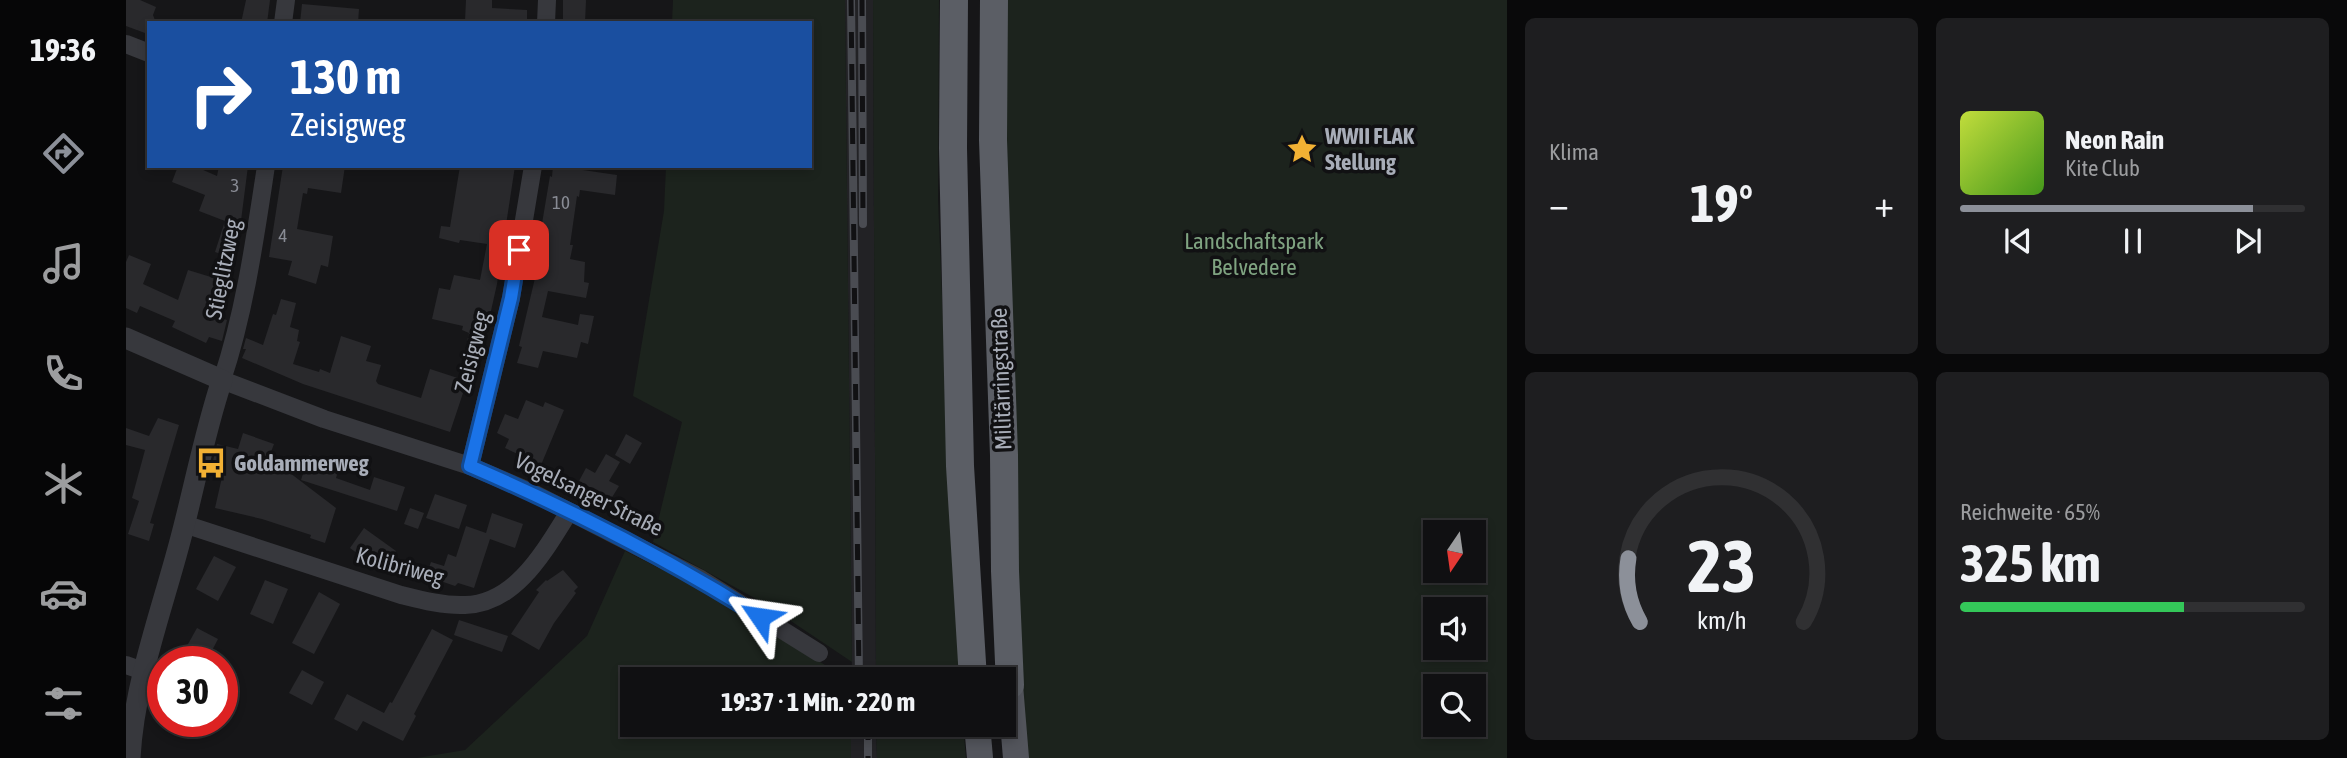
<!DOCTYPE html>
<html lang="de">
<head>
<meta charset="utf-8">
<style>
	:root { --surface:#101012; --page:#1e1e20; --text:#f1f3f6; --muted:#9c9d9f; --line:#303032; --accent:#8c9099 }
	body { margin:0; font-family:"Asap Condensed",sans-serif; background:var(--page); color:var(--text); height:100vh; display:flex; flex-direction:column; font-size:26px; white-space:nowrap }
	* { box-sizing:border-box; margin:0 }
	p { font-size:23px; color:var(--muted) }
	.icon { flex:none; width:38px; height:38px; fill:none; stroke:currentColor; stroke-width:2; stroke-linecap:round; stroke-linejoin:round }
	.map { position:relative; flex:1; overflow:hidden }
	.panel { display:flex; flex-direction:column; gap:18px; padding:18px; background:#09090a; width:840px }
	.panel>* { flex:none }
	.guide { position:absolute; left:21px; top:21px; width:665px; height:147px; border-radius:0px; box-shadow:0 4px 10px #0003,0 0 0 2px var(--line); background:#1a4fa0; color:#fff; overflow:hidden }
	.needle { width:46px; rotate:193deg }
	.controls { position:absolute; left:1297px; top:520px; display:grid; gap:14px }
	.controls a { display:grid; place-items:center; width:63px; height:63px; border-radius:0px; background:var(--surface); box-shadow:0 4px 10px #0003,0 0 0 2px var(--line); font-size:35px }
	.speed { position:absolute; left:21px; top:646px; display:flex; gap:14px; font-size:35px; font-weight:700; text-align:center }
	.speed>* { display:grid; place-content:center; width:91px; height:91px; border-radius:50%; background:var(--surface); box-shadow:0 4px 10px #0003,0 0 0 2px var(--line); line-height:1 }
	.speed .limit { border:10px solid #d22; background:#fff; color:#111 }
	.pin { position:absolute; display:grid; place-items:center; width:60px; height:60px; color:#fff; margin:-30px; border-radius:14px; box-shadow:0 4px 10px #0006 }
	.me { position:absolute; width:77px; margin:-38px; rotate:302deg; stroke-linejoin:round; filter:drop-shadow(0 0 5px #0008) }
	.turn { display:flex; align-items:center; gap:24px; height:147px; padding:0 28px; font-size:32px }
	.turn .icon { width:91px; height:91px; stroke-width:2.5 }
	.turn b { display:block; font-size:49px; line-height:60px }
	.big { font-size:52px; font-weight:700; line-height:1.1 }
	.panel .widget { flex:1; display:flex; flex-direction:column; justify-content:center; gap:10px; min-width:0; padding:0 24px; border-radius:10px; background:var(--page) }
	.panel .dial { align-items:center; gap:0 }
	.dial svg { height:182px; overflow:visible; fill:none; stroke:var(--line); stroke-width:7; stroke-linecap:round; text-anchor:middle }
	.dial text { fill:var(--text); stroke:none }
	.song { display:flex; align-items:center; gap:21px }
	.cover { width:84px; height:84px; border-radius:10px; background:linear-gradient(135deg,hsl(70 70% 55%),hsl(100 70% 35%)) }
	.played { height:7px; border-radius:4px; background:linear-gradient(90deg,var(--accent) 85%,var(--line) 85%) }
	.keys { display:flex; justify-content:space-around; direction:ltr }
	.heat { display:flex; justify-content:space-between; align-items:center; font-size:38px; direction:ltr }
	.charge { height:10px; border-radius:5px; background:linear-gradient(90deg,#34c759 65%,var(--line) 0) }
	.panel .tiles { flex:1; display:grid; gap:18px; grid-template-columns:repeat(2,1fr) }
	.trip { position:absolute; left:494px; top:667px; width:396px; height:70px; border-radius:0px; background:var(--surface); box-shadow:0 4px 10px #0003,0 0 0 2px var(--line); font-weight:700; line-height:70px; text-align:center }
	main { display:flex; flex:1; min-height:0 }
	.tabs { display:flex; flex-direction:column; width:126px; justify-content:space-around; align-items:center; background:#060607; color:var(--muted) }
	.tabs .icon { width:49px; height:49px }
	.tabs .active { color:var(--accent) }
	.tabs b { font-size:32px; color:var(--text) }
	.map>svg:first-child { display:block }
</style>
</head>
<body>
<main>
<nav class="tabs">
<b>19:36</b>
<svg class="icon active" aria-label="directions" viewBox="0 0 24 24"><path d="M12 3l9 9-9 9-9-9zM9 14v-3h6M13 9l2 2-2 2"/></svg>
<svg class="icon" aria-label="music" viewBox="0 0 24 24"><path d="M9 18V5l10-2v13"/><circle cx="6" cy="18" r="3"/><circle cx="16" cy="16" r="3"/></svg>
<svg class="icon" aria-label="phone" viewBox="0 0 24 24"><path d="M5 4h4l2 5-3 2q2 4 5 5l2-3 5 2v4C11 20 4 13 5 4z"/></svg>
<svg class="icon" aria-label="climate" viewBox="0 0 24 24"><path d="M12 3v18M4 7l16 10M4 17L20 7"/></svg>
<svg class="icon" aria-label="car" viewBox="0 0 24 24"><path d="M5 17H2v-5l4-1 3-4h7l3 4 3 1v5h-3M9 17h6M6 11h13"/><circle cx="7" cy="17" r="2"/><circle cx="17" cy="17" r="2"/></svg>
<svg class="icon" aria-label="filters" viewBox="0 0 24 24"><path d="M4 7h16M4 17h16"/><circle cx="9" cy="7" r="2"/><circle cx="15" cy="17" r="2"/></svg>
</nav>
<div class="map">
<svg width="1381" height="758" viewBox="0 0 1381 758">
	<rect width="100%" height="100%" fill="#161618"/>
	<!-- built -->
	<g fill="#222225">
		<polygon points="719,0 747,0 750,679 726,679"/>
		<polygon points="725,725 750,725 751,758 725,758"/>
	</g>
	<!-- green -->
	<g fill="#1c231d" fill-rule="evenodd">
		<polygon points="547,0 719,0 726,662 641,605 527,542 556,422 507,396 538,211 540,166 684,166 684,23 546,23"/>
		<polygon points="747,0 813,0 812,200 828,582 834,679 750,679"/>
		<path d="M874,0h507v758h-479l-7,-78zM1309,532h39v38h-39zM1309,609h39v39h-39zM1309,686h39v38h-39z"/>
		<polygon points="499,551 569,586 722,679 506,679 506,724 725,725 725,758 291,758 339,750 461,636"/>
		<polygon points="750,725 837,725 840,758 751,758"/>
	</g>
	<!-- building -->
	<g fill="#29292c">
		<polygon points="0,0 14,0 30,7 27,15 30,23 23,23 19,33 0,26"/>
		<polygon points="120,0 144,0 141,23 115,23"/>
		<polygon points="340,0 366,0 366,8 401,10 401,23 339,21"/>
		<polygon points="437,0 460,0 459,23 437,23"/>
		<polygon points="176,4 233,9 232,23 174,23"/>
		<polygon points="52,166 68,166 91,176 93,166 122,166 112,244 107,258 89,252 99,221 73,211 79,195 46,182"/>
		<polygon points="157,166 219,166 215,193 182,188 181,194 177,193 171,229 207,236 202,267 195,265 190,284 162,275 166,261 143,257"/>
		<polygon points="334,166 389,166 371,284 356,351 340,346 343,333 336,330 337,326 306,319 313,288 324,290 328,275 354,280 361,244 334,240 333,243 313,238 315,226 324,227"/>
		<polygon points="427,166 443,166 443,168 491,175 489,195 454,190 453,197 451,196 444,245 447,245 444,259 459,262 458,282 463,283 460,298 422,291 416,317 452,325 454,314 468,316 462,344 455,342 451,358 417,351 412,368 391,363 396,347 393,346 409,278 407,277 424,176 426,177"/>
		<polygon points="3,255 25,264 17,284 52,300 62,270 98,281 88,316 101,320 96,341 83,337 80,343 46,327 49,321 14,306 11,313 0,308 0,262"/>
		<polygon points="155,299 170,303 164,327 173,330 171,341 174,342 167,364 193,372 194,369 204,373 215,336 245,346 240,361 255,365 250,381 252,384 295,398 304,369 341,381 324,432 177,384 116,358 120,349 117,349 120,338 137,345 147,314 150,315"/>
		<polygon points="400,400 417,407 419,402 438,410 415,465 379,448 383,439 371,433 379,414 392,419"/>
		<polygon points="32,418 53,425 24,523 28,524 23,541 2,534 13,501 6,498 19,450 0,445 0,428 23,436"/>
		<polygon points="117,433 148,444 142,460 167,469 164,473 210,508 199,543 184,538 185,535 136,519 89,508 99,464 87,461 91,444 112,449"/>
		<polygon points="500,434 516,443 504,464 489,455"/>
		<polygon points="480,454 494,462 483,481 493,486 485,499 453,481 460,468 469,473"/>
		<polygon points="183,455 214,465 210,478 244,490 248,477 279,487 271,511 175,480"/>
		<polygon points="309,494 341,505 333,529 300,518"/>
		<polygon points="284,508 298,513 292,529 278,524"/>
		<polygon points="366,513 397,524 389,548 364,539 348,588 332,583 329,586 300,576 305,562 318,566 322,554 330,557 340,526 360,533"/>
		<polygon points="238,528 270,551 255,571 224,548"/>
		<polygon points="88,556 110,567 92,601 70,589"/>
		<polygon points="437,570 452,587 448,591 450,593 428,623 413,650 385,634 413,592 410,590 420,580 421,581"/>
		<polygon points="139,580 162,589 147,624 124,614"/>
		<polygon points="193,592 214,604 188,654 166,643"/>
		<polygon points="333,620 382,636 376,652 328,635"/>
		<polygon points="71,628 92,639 80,662 52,662"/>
		<polygon points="306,629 327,640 288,714 290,716 277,741 237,721 231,731 208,719 221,694 258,713 264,702 266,703"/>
		<polygon points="176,670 198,682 186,705 163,693"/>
	</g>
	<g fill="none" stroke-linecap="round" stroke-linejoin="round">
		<!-- minor -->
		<g stroke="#37383d" stroke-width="18">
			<polyline points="157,23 160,0"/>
			<polyline points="420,23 421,0"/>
			<polyline points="0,44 23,53"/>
			<path d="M140,166c-11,72 -21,145 -44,214l102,39 146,47 61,26 170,87 118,74"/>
			<polyline points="344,466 385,298 407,166"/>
			<path d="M58,524l217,71c20,5 43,11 64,10 51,-1 80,-55 104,-93"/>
			<polyline points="0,665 17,671"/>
		</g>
		<!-- tertiary -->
		<path stroke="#37383d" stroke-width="21" d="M0,338l96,42c-18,54 -28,110 -43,165 -19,71 -45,140 -49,213"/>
		<!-- primary -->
		<g stroke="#53555c" stroke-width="26">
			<polyline points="884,685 890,758"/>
			<polyline points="851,724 854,758"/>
		</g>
		<!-- trunk -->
		<g stroke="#5b5e65" stroke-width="28">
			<polyline points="828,0 827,148 834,466 847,679"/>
			<polyline points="868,0 867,140 878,455 879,571 884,685"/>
		</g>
		<!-- rail casing -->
		<g stroke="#4a4c52" stroke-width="8">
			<g id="rail">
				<polyline points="725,0 733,679"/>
				<polyline points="736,0 737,224"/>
				<polyline points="742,724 742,758"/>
			</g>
		</g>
		<!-- rail -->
		<use href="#rail" stroke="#111113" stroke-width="5" stroke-dasharray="16" stroke-linecap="butt"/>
	</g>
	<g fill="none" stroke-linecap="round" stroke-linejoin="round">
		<!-- route casing -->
		<g stroke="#114b97" stroke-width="18">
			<path id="route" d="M393,250l-8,48 -41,168c100,43 198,93 290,151"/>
		</g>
		<!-- route -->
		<use href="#route" stroke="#1a73e8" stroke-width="12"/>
	</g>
	<!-- icons -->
	<defs>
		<g id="sight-bare" transform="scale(2.415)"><path d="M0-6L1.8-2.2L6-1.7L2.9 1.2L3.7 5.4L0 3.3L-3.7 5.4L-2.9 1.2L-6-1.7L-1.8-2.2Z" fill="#f2b134" stroke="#111113" stroke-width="2.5" paint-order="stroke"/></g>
		<g id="bus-bare" transform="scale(2.415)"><path d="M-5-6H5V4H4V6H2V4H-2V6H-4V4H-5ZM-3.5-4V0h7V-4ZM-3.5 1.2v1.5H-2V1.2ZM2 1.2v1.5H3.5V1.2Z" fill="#f2b134" stroke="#111113" stroke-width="2.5" paint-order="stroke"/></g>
	</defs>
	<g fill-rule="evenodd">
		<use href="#sight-bare" x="1176" y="149"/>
		<use href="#bus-bare" x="85" y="463"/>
	</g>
	<g text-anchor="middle" stroke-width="7" stroke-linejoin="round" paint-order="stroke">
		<!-- number labels -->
		<g font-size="19" fill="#888b94">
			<text x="109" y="192">3</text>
			<text x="435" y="209">10</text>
			<text x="157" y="242">4</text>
		</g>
		<!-- poi labels -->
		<g font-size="23" font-weight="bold" fill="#a8adb8" stroke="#111113" text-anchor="start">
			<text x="1199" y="144">WWII FLAK<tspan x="1199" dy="26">Stellung</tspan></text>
			<text x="108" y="471">Goldammerweg</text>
		</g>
		<!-- park labels -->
		<g font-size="23" fill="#7fa381" stroke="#111113">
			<text x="1128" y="249">Landschaftspark<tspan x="1128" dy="26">Belvedere</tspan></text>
		</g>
		<!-- street labels -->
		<g font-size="23" fill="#a8adb8" stroke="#111113">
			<text transform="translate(97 269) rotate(-79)" y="8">Stieglitzweg</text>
			<text transform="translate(346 352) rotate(-76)" y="8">Zeisigweg</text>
			<text transform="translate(875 379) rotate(-92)" y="8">Militärringstraße</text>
			<text transform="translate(463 494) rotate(26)" y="8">Vogelsanger Straße</text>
			<text transform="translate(274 566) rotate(15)" y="8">Kolibriweg</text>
		</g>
	</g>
</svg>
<div class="controls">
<a><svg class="needle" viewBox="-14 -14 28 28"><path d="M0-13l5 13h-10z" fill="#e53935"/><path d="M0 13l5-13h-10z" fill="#9c9d9f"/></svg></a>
<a><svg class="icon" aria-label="sound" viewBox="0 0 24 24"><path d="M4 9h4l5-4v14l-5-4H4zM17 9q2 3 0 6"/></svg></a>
<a><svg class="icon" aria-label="search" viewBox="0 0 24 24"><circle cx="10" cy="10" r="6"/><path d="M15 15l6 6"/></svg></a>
</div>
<div class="speed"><div class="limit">30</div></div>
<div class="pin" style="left:393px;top:250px;background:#d93025"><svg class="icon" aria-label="arrive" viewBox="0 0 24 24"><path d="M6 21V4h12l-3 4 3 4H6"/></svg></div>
<svg class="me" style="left:634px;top:617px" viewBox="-20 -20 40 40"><path d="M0-17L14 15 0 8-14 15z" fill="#1a73e8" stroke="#fff" stroke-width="4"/></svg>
<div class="trip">19:37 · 1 Min. · 220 m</div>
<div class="guide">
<div class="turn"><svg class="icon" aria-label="right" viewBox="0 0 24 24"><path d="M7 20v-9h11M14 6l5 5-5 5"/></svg><div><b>130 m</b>Zeisigweg</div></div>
</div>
</div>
<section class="panel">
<div class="tiles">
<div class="widget"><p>Klima</p>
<div class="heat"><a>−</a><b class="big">19°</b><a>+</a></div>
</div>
<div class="widget">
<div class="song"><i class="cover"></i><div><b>Neon Rain</b><p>Kite Club</p></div></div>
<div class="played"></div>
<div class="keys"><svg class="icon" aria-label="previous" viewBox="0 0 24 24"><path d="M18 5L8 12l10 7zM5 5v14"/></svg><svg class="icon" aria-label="pause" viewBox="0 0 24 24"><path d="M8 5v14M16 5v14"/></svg><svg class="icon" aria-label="next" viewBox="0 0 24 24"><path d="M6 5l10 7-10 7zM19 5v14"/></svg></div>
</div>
<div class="widget dial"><svg viewBox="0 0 100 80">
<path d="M14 69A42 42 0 1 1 86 69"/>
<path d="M14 69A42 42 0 0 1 9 41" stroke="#8c9099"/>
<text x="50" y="56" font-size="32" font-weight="700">23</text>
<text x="50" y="72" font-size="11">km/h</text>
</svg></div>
<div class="widget"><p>Reichweite · 65%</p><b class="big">325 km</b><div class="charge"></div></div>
</div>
</section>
</main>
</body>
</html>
